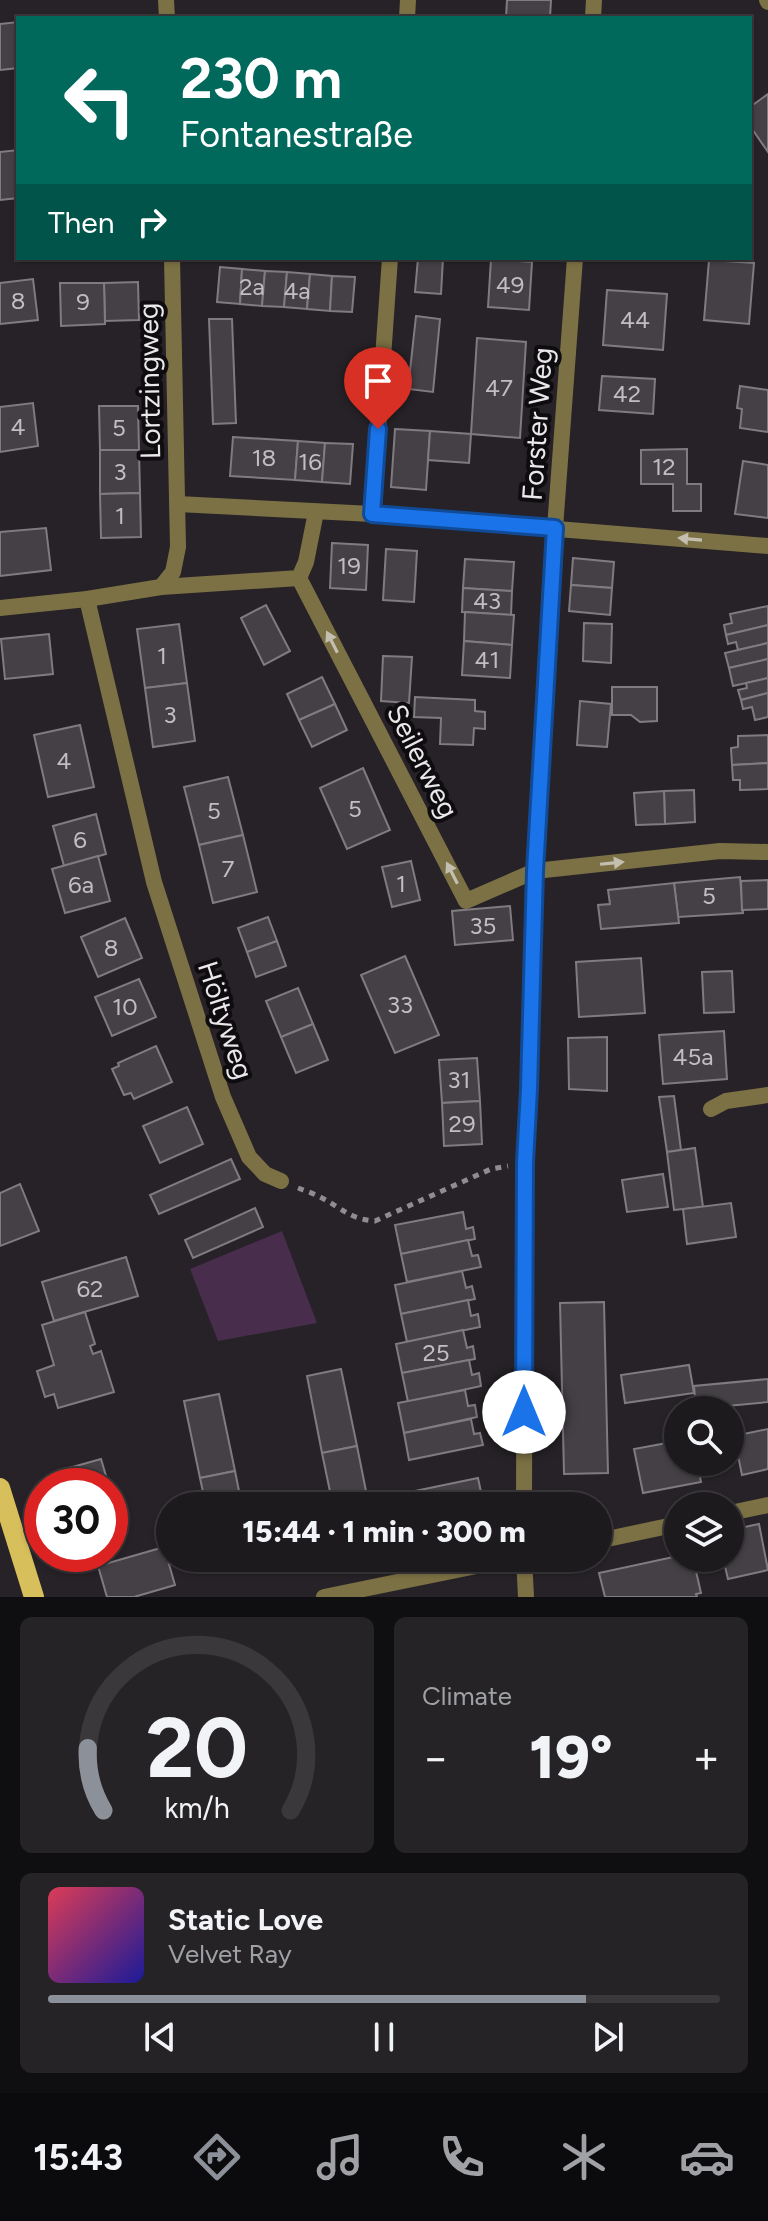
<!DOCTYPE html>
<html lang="en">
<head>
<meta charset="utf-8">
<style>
	:root { --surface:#1c1a1d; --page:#252326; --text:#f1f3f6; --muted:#a0a1a4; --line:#3a383b; --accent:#8c9099 }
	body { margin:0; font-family:Figtree,sans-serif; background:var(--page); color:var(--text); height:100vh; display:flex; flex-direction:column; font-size:30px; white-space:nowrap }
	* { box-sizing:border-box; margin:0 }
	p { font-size:26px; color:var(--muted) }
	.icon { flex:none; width:44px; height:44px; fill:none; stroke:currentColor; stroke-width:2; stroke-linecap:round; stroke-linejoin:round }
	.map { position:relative; height:1597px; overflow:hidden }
	.drawer { display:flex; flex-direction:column; gap:20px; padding:20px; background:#0f0e10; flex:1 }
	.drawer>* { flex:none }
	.top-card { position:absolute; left:16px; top:16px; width:736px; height:244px; border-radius:0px; box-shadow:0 2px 6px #0004,0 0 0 2px var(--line); background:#00695c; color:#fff; overflow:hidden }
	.tools { position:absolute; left:664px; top:1396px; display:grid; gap:16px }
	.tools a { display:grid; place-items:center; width:80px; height:80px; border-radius:50%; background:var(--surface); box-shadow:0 2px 6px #0004,0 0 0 2px var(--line); font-size:40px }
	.speed { position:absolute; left:24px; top:1468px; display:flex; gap:16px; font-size:40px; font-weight:700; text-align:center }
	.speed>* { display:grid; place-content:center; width:104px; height:104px; border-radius:50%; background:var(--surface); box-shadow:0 2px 6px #0004,0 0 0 2px var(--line); line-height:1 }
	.speed .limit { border:12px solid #d22; background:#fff; color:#111 }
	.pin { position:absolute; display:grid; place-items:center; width:68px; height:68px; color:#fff; margin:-82px -34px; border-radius:50% 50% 50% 0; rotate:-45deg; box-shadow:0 0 8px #0007 }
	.pin .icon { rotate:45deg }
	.me { position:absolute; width:88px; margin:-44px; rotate:0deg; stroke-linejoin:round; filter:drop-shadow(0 0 6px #0008) }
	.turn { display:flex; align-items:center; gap:28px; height:168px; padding:0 32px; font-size:36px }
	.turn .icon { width:104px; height:104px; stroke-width:2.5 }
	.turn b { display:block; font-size:56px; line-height:68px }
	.then { display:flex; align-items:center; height:76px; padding:0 32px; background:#0003; gap:16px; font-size:30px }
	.big { font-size:60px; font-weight:800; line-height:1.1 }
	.drawer .card { flex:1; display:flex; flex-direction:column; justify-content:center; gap:12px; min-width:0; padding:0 28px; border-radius:12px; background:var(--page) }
	.drawer .dial { align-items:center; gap:0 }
	.dial svg { height:208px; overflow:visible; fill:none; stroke:var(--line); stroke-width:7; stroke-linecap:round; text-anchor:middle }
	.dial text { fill:var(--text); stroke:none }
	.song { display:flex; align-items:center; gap:24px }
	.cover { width:96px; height:96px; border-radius:12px; background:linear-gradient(135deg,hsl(350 70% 55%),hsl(240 70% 35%)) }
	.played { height:8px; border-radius:4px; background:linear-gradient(90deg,var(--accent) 80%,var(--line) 80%) }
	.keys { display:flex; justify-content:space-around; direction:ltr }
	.heat { display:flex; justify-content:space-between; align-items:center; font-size:44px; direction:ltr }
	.drawer .tiles { flex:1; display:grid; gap:20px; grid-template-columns:1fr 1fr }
	.card:last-child { grid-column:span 2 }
	.trip { position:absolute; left:156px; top:1492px; width:456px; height:80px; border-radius:40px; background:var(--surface); box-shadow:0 2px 6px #0004,0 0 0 2px var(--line); font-weight:800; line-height:80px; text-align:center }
	.tab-bar { display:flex; height:128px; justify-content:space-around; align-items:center; background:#0b0a0c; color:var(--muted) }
	.tab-bar .icon { width:56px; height:56px }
	.tab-bar .selected { color:var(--accent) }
	.tab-bar b { font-size:36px; color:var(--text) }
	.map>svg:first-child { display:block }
</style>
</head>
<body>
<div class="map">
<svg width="768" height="1597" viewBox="0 0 768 1597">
	<rect width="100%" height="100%" fill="#262227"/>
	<!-- green -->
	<polygon fill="#482d4d" points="282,1231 317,1323 218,1341 190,1269"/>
	<!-- building -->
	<g fill="#444045" stroke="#807b81" stroke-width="2">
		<polygon points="507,0 551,0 550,18 506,18"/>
		<polygon points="18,22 18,68 0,70 0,24"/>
		<polygon points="768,94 768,152 750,126 750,107"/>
		<polygon points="18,150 18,198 0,200 0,152"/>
		<polygon points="418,258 443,258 441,294 415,292"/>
		<polygon points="491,259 532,262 529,310 488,307"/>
		<polygon points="709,260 754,263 749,324 704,320"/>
		<polygon points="220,267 242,269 240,304 217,302"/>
		<polygon points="242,269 265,271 262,306 240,304"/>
		<polygon points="265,271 287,272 284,307 262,306"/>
		<polygon points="287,272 310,274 307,309 284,307"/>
		<polygon points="310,274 332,276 330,311 307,309"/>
		<polygon points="332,276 355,277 352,312 330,311"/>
		<polygon points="33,279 38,320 0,324 0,283"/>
		<polygon points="138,282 139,320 105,321 104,283"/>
		<polygon points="60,283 104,283 105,324 61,326"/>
		<polygon points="607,290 667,294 663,350 603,345"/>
		<polygon points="416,316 440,319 433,392 408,389"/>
		<polygon points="209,319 232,319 236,423 213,424"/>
		<polygon points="477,338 526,342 520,438 471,434"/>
		<polygon points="602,376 655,379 653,414 599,410"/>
		<polygon points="740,386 768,390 768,432 740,428 742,409 737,408"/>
		<polygon points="33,403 38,446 0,452 0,407"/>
		<polygon points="99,406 138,406 139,450 100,450"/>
		<polygon points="395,429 430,431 426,490 391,487"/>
		<polygon points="430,431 471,434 469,463 428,460"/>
		<polygon points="233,437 298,441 295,480 230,476"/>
		<polygon points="298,441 325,443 322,482 295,480"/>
		<polygon points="325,443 353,444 350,484 322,482"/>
		<polygon points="687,449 687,484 701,484 701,511 673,511 673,484 641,484 641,450"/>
		<polygon points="100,450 139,450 140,493 100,494"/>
		<polygon points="743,461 768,465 768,518 735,514"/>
		<polygon points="140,493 141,537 101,538 100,494"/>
		<polygon points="46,528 51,570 0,576 0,532"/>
		<polygon points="332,543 368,545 366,590 330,588"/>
		<polygon points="386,549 417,551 414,602 383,600"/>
		<polygon points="573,558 614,562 612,588 571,585"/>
		<polygon points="465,559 514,562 512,591 463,588"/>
		<polygon points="571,585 612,588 610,615 569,611"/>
		<polygon points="463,588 512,591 511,615 462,612"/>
		<polygon points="266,605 290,651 264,665 241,618"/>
		<polygon points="768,606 768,625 726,635 724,625 732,623 730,614"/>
		<polygon points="465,612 514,615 512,645 464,641"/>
		<polygon points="584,623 612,624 611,663 583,661"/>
		<polygon points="179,624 187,683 145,688 137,629"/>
		<polygon points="768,625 768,643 738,650 736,642 728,644 726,635"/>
		<polygon points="49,634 53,674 5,679 1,639"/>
		<polygon points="464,641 512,645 510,678 462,675"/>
		<polygon points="768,643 768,659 729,668 725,653"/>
		<polygon points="383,656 412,657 409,703 381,701"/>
		<polygon points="768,659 768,678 733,686 729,668"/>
		<polygon points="322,677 335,704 299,720 287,694"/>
		<polygon points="768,678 768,693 741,700 738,690 747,688 746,683"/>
		<polygon points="187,683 195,741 153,747 145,688"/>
		<polygon points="612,687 657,687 657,721 640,722 631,715 612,715"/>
		<polygon points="768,693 768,717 755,720 752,707 743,709 741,700"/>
		<polygon points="415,697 475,700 475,711 485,712 485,729 474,728 473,745 440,744 441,718 414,717"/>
		<polygon points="580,701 611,704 607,747 577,745"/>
		<polygon points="335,704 347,730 312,747 299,720"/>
		<polygon points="80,725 94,787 48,797 34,735"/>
		<polygon points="768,735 768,763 732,765 731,748 738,747 738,736"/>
		<polygon points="768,763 768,789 740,790 740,780 733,780 732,765"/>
		<polygon points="363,768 390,830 347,849 320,788"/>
		<polygon points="228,777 243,835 199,845 184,787"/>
		<polygon points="694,790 695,822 665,824 664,791"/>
		<polygon points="664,791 665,824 636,825 634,793"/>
		<polygon points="96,814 106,854 64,866 53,826"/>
		<polygon points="243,835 257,892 213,903 199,845"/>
		<polygon points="98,856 110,901 65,913 52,869"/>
		<polygon points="411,861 420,900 392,907 382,867"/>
		<polygon points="740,877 743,913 678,917 674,883"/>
		<polygon points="768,880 768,909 742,910 741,881"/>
		<polygon points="674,883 679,923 601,929 598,905 610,904 608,890"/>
		<polygon points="510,906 513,940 455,945 452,911"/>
		<polygon points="268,917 277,941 247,952 238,928"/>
		<polygon points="125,918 142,958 98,977 81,937"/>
		<polygon points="277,941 286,966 256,977 247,952"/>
		<polygon points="405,956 439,1035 395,1053 361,975"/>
		<polygon points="641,958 645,1013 579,1017 576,962"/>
		<polygon points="732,971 734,1012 704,1013 702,972"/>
		<polygon points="139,979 156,1017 112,1036 95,997"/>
		<polygon points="298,988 313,1024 281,1037 266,1001"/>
		<polygon points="313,1024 328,1060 296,1073 281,1037"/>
		<polygon points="724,1031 727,1079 663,1084 659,1035"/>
		<polygon points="607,1037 607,1091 569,1089 568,1038"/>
		<polygon points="156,1046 172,1082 134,1099 131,1093 124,1095 112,1069 119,1066 118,1063"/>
		<polygon points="477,1058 480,1101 442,1103 439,1060"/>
		<polygon points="674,1096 681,1150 667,1152 659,1097"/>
		<polygon points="480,1101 482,1144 444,1146 442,1103"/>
		<polygon points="187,1107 203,1144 160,1163 143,1126"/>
		<polygon points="695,1148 703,1207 674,1210 667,1152"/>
		<polygon points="231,1159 240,1179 159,1214 150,1195"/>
		<polygon points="663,1174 668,1207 627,1212 622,1180"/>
		<polygon points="20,1184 39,1231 0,1246 0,1193"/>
		<polygon points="731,1203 736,1237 687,1244 683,1209"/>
		<polygon points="255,1208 263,1227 193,1258 185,1240"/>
		<polygon points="463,1212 466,1229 473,1227 475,1239 401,1254 395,1225"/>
		<polygon points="468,1240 472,1256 478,1255 481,1267 407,1282 401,1254"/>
		<polygon points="126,1257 138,1296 54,1321 42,1282"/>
		<polygon points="462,1271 466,1288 472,1286 475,1299 401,1314 395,1285"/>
		<polygon points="468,1300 471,1316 478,1314 480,1327 407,1342 401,1314"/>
		<polygon points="604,1302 608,1473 564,1474 560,1303"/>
		<polygon points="85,1312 95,1344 90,1346 93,1354 101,1351 114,1392 58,1408 54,1394 45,1397 37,1371 54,1365 42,1325"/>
		<polygon points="463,1330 467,1348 473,1346 475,1359 402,1373 396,1344"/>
		<polygon points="469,1360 472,1375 479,1373 481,1386 408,1402 402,1373"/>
		<polygon points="689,1365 694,1393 625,1403 621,1375"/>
		<polygon points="341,1369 357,1446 322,1453 307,1376"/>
		<polygon points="768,1379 768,1402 696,1409 694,1386"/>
		<polygon points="465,1390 468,1406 475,1405 477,1417 404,1433 398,1403"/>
		<polygon points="219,1394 235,1471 200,1478 184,1401"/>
		<polygon points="471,1419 474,1434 480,1433 483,1445 409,1460 404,1433"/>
		<polygon points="768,1429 768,1469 742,1475 734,1436"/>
		<polygon points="678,1441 678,1462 697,1462 701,1482 643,1493 634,1449"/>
		<polygon points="357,1446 369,1506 333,1506 322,1453"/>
		<polygon points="101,1459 109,1486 74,1486 69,1468"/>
		<polygon points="235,1471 242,1506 206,1506 200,1478"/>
		<polygon points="478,1478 484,1506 413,1506 410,1492"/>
		<polygon points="759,1524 768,1570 728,1579 723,1558 730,1558 730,1530"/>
		<polygon points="164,1547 175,1585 134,1597 107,1597 98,1566"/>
		<polygon points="678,1556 678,1558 693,1558 701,1593 696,1594 697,1597 605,1597 599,1573"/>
	</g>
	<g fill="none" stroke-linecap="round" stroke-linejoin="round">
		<!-- path -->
		<path stroke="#908d91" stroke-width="5" stroke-dasharray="6 6" stroke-linecap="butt" d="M298,1188c8,3 17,6 24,10 21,11 28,21 53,23l116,-52 17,-3"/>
		<!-- service -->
		<polyline stroke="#7c7144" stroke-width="16" points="711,1109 726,1101 768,1095"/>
		<!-- minor -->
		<g stroke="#7c7144" stroke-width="16">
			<polyline points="166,0 167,18"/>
			<polyline points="767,0 768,2"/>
			<polyline points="407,18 408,0"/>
			<polyline points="593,18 594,0"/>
			<polyline points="178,504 372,514 768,546"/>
			<polyline points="372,514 390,258"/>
			<polyline points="299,578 466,901 535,871 720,851 768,852"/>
			<polyline points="161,587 299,578 306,562 316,512"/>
			<polyline points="87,599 154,882 223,1097 249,1157 265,1174 281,1181"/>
			<polyline points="0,608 87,599 161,587 173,572 178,547 172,258"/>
			<polyline points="524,1506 525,1163 529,1089 535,871 555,528 575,258"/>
			<polyline points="730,1513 768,1505"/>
			<polyline points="598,1541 678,1524"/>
			<polyline points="524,1558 526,1597"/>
			<polyline points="324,1597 515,1558"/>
		</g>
		<!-- primary -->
		<polyline stroke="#d7bf5b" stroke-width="20" points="0,1488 34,1597"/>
	</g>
	<!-- one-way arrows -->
	<defs><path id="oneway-solid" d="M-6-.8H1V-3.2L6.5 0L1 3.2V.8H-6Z" transform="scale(2)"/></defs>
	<g fill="#c4beb1">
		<use href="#oneway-solid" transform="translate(690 539) rotate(-175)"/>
		<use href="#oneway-solid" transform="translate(332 642) rotate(-117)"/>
		<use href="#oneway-solid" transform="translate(612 863) rotate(-6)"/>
		<use href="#oneway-solid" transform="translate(452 873) rotate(-117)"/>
	</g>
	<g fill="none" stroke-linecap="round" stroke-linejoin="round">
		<!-- route casing -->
		<g stroke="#114b97" stroke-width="20">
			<polyline id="route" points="378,429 372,514 555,528 535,871 529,1089 525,1163 524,1412"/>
		</g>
		<!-- route -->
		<use href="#route" stroke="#1a73e8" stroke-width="14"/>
	</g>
	<g text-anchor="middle" stroke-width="8" stroke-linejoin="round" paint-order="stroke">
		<!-- number labels -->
		<g font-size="24" fill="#c0bec2">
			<text x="510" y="293">49</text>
			<text x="252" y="295">2a</text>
			<text x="297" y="299">4a</text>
			<text x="18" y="309">8</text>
			<text x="83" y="310">9</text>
			<text x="635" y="328">44</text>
			<text x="499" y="396">47</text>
			<text x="627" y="402">42</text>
			<text x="18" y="435">4</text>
			<text x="119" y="436">5</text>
			<text x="264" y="466">18</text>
			<text x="310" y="470">16</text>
			<text x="664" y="475">12</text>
			<text x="120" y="480">3</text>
			<text x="120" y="524">1</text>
			<text x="349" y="574">19</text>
			<text x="487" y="609">43</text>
			<text x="162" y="664">1</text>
			<text x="487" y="668">41</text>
			<text x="170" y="723">3</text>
			<text x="64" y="769">4</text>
			<text x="355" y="817">5</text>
			<text x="214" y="819">5</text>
			<text x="80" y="848">6</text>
			<text x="228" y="877">7</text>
			<text x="401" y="892">1</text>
			<text x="81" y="893">6a</text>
			<text x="709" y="904">5</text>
			<text x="483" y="934">35</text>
			<text x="111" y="956">8</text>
			<text x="400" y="1013">33</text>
			<text x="125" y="1015">10</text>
			<text x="693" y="1065">45a</text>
			<text x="459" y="1088">31</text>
			<text x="462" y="1132">29</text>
			<text x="90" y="1297">62</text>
			<text x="436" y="1361">25</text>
		</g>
		<!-- street labels -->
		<g font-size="28" fill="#eae8eb" stroke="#0e0c0e">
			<text transform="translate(149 381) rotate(-91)" y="10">Lortzingweg</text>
			<text transform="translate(537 424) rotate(-86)" y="10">Forster Weg</text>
			<text transform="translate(423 761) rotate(63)" y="10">Seilerweg</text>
			<text transform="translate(226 1020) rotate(72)" y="10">Höltyweg</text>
		</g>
	</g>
</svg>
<div class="tools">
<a><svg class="icon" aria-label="search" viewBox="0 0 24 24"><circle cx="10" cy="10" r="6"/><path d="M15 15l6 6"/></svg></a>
<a><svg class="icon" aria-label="layers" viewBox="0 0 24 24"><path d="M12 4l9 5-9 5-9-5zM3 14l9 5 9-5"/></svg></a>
</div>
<div class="speed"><div class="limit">30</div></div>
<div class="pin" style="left:378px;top:429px;background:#d93025"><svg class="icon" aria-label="arrive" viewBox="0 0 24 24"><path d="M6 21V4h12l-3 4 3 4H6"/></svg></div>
<svg class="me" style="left:524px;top:1412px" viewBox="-20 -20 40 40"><circle r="19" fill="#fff"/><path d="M0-13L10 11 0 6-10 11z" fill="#1a73e8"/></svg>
<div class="trip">15:44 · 1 min · 300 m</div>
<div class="top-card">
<div class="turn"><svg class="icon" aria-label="left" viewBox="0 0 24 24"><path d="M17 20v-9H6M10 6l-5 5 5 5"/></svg><div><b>230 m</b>Fontanestraße</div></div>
<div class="then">Then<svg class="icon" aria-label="right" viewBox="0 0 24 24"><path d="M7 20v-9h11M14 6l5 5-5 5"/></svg></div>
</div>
</div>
<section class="drawer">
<div class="tiles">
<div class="card dial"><svg viewBox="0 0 100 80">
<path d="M14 69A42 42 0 1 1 86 69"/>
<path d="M14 69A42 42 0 0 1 8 45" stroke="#8c9099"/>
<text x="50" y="56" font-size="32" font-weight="700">20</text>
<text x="50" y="72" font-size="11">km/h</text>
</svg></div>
<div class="card"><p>Climate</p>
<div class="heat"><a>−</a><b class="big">19°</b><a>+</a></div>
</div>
<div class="card">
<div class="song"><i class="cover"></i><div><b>Static Love</b><p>Velvet Ray</p></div></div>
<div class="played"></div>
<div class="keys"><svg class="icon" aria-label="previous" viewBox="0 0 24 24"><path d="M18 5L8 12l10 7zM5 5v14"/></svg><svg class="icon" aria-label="pause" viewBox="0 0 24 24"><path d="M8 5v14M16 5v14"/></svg><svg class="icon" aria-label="next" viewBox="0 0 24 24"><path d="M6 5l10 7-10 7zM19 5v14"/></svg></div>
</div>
</div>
</section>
<nav class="tab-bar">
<b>15:43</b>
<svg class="icon selected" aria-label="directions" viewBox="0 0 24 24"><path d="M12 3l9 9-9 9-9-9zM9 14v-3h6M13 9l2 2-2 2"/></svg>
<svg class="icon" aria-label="music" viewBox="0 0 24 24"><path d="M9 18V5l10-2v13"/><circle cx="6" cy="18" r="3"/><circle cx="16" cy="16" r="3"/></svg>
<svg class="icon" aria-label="phone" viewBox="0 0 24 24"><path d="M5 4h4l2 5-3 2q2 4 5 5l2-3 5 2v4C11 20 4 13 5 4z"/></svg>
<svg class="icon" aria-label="climate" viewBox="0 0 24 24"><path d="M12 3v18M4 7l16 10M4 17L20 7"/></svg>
<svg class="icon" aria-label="car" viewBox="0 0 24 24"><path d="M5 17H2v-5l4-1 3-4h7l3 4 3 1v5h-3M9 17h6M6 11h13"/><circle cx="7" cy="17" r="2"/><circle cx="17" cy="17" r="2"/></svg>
</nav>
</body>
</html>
